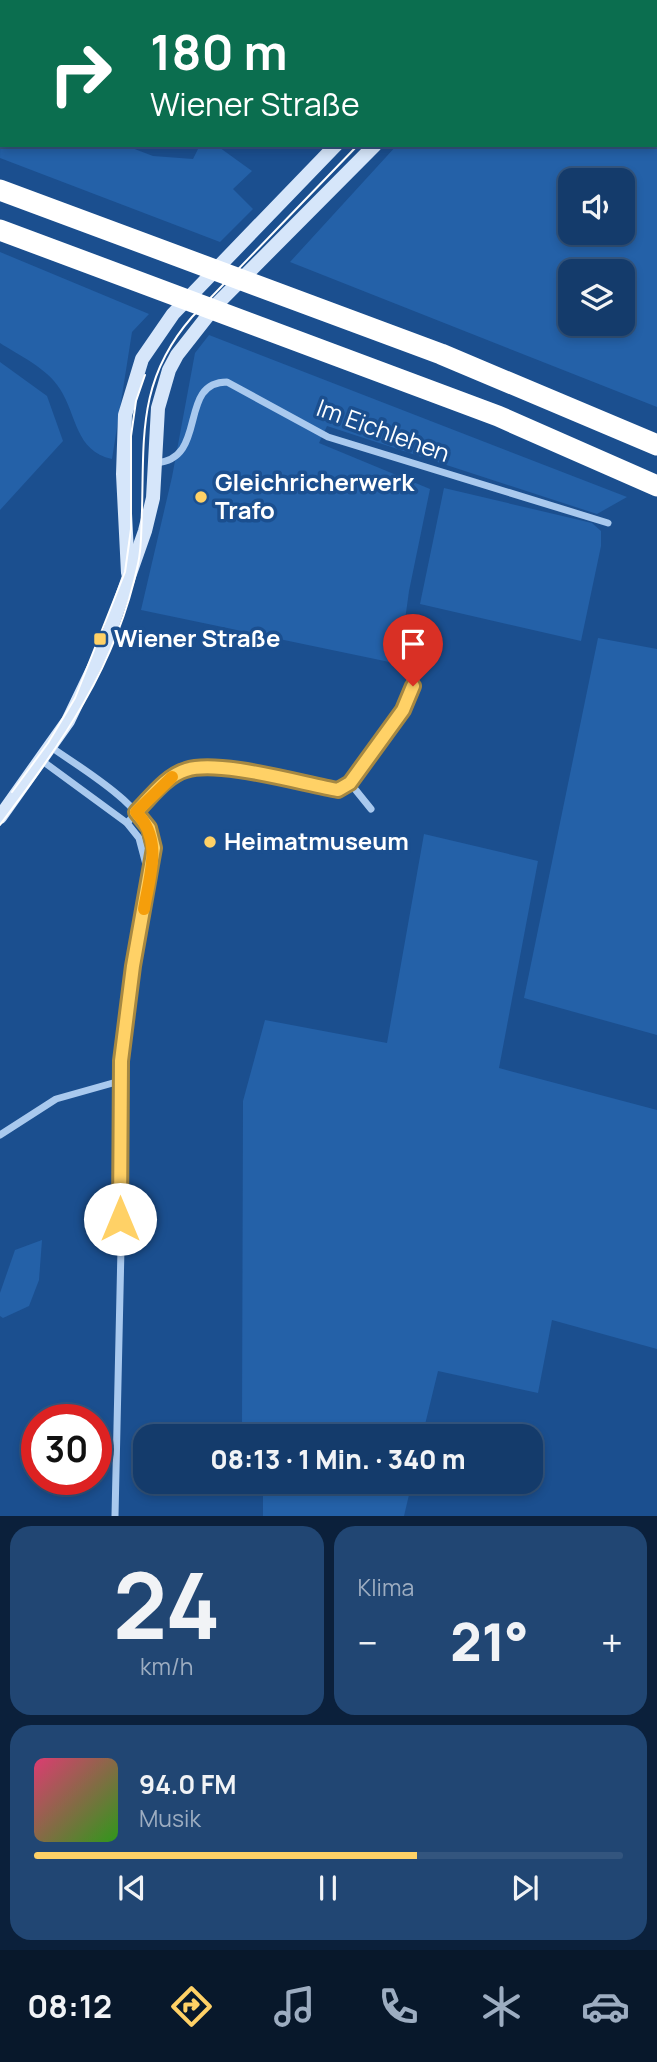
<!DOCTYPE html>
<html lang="de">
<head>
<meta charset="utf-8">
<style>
	:root { --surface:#143b6b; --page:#214673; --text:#f1f3f6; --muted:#9dadc1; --line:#33557e; --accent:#ffd166 }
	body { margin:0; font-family:Manrope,sans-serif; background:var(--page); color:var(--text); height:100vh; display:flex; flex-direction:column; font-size:26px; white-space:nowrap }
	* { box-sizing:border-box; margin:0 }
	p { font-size:23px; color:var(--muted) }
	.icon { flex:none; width:38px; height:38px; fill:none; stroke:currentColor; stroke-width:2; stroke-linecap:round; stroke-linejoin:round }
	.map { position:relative; height:1516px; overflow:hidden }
	.sheet { display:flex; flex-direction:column; gap:10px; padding:10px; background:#0b203b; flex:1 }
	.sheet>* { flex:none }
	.banner { position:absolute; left:0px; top:0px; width:658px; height:147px; box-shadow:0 4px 10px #0003,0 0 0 2px var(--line); background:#0b6e4f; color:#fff; overflow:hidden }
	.controls { position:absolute; left:558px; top:168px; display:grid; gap:14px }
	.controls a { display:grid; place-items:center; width:77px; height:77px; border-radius:14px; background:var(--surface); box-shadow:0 4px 10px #0003,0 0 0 2px var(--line); font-size:35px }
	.speed { position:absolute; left:21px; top:1404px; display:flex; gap:14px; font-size:35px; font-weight:700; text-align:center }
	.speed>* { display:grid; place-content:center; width:91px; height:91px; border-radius:50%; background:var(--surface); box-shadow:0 4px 10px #0003,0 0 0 2px var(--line); line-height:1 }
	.speed .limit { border:10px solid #d22; background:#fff; color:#111 }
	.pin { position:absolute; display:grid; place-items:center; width:60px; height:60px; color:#fff; margin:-72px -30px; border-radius:50% 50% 50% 0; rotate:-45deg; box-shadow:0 0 7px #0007 }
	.pin .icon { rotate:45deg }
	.me { position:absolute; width:77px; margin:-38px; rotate:0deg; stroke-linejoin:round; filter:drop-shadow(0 0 5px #0008) }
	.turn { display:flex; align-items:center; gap:24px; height:147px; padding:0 35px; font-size:32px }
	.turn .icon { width:91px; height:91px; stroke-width:2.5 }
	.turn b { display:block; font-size:49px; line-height:60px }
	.big { font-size:52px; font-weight:800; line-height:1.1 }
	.sheet .tile { flex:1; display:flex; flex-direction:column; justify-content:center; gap:10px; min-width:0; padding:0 24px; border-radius:21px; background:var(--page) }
	.sheet .dial { align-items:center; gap:0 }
	.dial b { font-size:91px; line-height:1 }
	.song { display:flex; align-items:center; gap:21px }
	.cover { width:84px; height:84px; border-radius:10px; background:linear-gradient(135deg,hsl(340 70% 55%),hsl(110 70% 35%)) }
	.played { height:7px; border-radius:4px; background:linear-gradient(90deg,var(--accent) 65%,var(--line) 65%) }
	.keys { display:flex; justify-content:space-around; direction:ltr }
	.heat { display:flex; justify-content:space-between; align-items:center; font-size:38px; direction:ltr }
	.sheet .tiles { flex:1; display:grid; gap:10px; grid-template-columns:1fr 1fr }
	.tile:last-child { grid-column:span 2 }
	.trip { position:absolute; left:133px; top:1424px; width:410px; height:70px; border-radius:21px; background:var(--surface); box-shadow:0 4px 10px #0003,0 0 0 2px var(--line); font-weight:800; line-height:70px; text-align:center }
	.menu { display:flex; height:112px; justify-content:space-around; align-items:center; background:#08182b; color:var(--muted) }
	.menu .icon { width:49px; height:49px }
	.menu .active { color:var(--accent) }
	.menu b { font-size:32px; color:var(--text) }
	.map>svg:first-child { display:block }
</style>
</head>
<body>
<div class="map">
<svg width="657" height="1516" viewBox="0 0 657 1516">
	<rect width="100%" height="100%" fill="#1b4f8f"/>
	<!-- green -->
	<g fill="#2461a8" fill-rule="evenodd">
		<path d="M601,0h56v407l-367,-145 107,-117h259v-143zM570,180h53v53h-53zM570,271h53v53h-53z"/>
		<polygon points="2,49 2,145 124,145 153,156 193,159 200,145 216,145 252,171 233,189 253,209 220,242 0,158"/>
		<path d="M0,252l149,62 -17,18 -20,127c-37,-8 -35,-44 -52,-70 -13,-21 -40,-33 -60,-46z"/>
		<polygon points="209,335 627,497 597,514 327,426 319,443 430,489 409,591 399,664 141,610 172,477 195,353"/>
		<polygon points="0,362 47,396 63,441 0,510"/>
		<polygon points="444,488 592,523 601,531 601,546 581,641 420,604"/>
		<polygon points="598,638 657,649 657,1035 524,998"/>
		<polygon points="424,834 538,861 499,1068 657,1110 657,1349 552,1320 538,1393 438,1371 422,1437 263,1437 263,1433 242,1429 243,1101 265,1020 387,1043"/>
		<polygon points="42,1240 39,1280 29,1306 3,1318 0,1316 0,1293 15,1250"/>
		<polygon points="263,1482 412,1482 404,1516 263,1516"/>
	</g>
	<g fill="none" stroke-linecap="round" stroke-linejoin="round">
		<!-- minor -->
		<g stroke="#a9c9ee" stroke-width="7">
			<path d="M156,463c53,-4 21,-81 71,-81l101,55 280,86"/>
			<path d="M51,747c32,23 99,60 103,101l-21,118 -13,115 1,167 -6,268"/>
			<polyline points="41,760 127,823 139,838 148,872"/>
			<polyline points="350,783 371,809"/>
			<path d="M127,823c16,-18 34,-41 56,-52 28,-13 122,13 155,19l12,-7 53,-73 10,-24"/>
			<polyline points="0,1135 56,1099 120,1081"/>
		</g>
		<!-- secondary -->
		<g stroke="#d6e6fa" stroke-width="14">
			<polyline points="461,2 462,0"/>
			<polyline points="490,2 490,0"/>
			<polyline points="128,573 123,474 125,415 142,359 173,314 336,145"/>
			<polyline points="0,817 68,721 106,642 145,531 153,498 158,408 169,370 177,355 217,304 375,145"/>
		</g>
		<!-- motorway -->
		<g stroke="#fff" stroke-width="21">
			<polyline points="0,190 441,354 657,445"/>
			<polyline points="0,230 498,416 657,486"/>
		</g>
		<!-- tram -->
		<g stroke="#fff" stroke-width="2">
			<polyline points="471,2 472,0"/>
			<polyline points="12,792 48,743 75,698 125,572 131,529 131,436 136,401 145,375"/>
			<path d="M0,825c62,-83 116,-157 138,-261 4,-17 3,-35 4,-53 2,-76 -4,-132 50,-194l166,-172"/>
		</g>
		<!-- rail casing -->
		<g stroke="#fff" stroke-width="7">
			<g id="rail">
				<polyline points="61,2 65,0"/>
				<polyline points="83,2 86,0"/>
				<polyline points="0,41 2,40"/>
			</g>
		</g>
		<!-- rail -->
		<use href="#rail" stroke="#1b4f8f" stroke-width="4.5" stroke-dasharray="13" stroke-linecap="butt"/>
	</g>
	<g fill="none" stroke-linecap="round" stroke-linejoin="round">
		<!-- route casing -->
		<g stroke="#a68842" stroke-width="18">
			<path id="route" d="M120,1219l1,-158 12,-95 21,-118 -5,-20 -13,-16c15,-15 30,-36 50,-42 32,-11 117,14 152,20l12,-7 53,-73 10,-24"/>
		</g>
		<!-- route -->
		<use href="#route" stroke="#ffd166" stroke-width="12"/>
		<!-- slow -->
		<path stroke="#f59e0b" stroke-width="12" d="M144,909c6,-35 19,-69 -8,-97l36,-35"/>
	</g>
	<!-- markers -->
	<g fill="#ffd166" stroke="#1b4f8f" stroke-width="2.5">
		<circle cx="201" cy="497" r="7"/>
		<rect x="93" y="632" width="14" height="14" rx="3.5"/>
		<circle cx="210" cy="842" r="7"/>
	</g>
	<g text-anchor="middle" stroke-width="7" stroke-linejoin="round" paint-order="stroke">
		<!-- street labels -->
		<g font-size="24" fill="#fff" stroke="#1b4f8f">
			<text transform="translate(383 431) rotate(20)" y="8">Im Eichlehen</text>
		</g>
		<!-- poi labels -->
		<g font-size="24" font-weight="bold" fill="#fff" stroke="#1b4f8f" text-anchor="start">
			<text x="215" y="491">Gleichricherwerk<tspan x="215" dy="28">Trafo</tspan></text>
			<text x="114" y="647">Wiener Straße</text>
			<text x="224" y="850">Heimatmuseum</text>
		</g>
	</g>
</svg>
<div class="controls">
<a><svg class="icon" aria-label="sound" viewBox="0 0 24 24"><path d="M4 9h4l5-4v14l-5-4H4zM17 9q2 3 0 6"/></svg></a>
<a><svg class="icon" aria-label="layers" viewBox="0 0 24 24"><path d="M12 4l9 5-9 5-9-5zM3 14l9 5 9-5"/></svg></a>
</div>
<div class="speed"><div class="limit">30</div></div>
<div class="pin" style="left:413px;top:686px;background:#d93025"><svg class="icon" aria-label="arrive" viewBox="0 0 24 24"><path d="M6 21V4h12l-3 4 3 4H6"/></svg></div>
<svg class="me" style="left:120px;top:1219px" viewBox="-20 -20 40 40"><circle r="19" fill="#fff"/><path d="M0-13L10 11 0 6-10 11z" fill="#ffd166"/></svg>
<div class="trip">08:13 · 1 Min. · 340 m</div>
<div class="banner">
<div class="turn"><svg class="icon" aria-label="right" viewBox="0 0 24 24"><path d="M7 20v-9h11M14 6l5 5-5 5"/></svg><div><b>180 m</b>Wiener Straße</div></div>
</div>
</div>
<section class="sheet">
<div class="tiles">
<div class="tile dial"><b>24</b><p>km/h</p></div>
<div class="tile"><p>Klima</p>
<div class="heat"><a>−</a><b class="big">21°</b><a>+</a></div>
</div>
<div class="tile">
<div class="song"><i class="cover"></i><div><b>94.0 FM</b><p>Musik</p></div></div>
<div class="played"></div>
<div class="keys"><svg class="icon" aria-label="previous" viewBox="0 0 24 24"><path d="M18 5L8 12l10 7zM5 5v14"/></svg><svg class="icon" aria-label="pause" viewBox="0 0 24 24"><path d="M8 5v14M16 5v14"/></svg><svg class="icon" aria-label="next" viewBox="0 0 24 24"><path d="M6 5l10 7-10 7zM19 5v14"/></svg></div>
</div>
</div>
</section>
<nav class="menu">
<b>08:12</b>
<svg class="icon active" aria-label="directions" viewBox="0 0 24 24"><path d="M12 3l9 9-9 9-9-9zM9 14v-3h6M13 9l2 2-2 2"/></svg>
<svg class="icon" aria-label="music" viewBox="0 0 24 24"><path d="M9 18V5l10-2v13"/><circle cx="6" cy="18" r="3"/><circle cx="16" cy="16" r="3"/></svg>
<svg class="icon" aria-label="phone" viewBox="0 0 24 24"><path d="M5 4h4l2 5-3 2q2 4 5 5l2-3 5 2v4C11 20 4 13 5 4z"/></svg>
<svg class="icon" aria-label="climate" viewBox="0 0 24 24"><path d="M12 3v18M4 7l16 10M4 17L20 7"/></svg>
<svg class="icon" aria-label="car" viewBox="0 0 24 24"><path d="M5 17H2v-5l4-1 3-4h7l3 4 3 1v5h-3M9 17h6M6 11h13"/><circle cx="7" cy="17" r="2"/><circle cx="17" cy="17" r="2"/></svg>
</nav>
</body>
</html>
